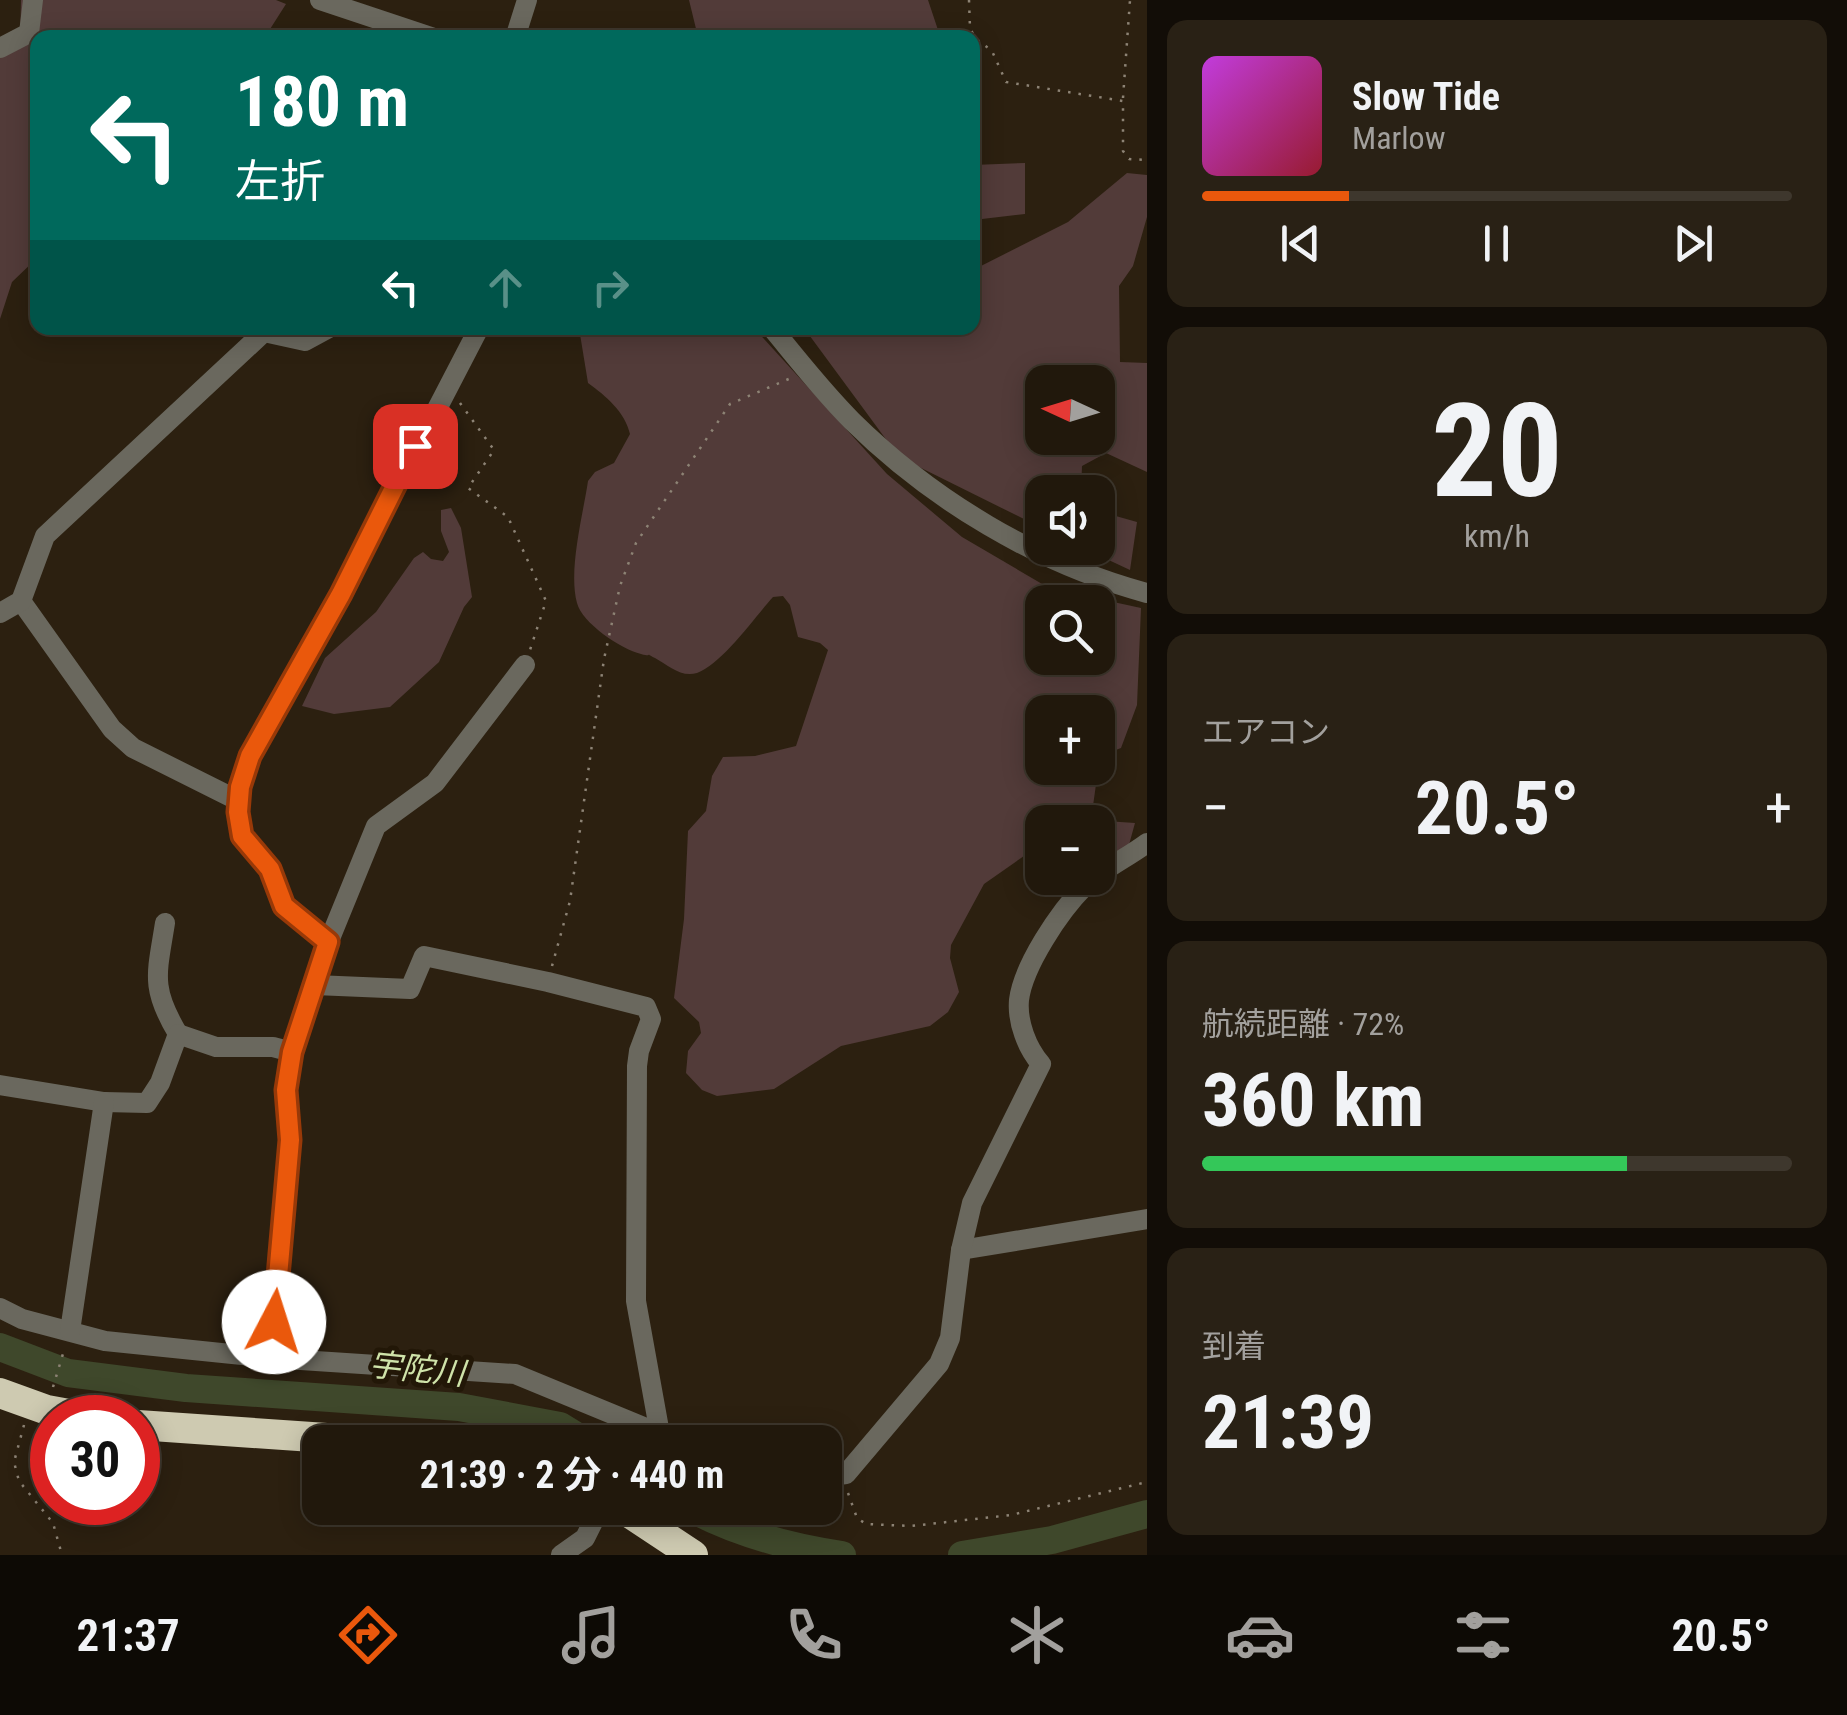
<!DOCTYPE html>
<html lang="ja">
<head>
<meta charset="utf-8">
<style>
	:root { --surface:#21180c; --page:#292115; --text:#f1f3f6; --muted:#a2a09d; --line:#3e372d; --accent:#ea580c }
	body { margin:0; font-family:"Roboto Condensed","Noto Sans JP",sans-serif; background:var(--page); color:var(--text); height:100vh; display:flex; flex-direction:column; font-size:38px; white-space:nowrap }
	* { box-sizing:border-box; margin:0 }
	p { font-size:32px; color:var(--muted) }
	.icon { flex:none; width:55px; height:55px; fill:none; stroke:currentColor; stroke-width:2; stroke-linecap:round; stroke-linejoin:round }
	.map { position:relative; flex:1; overflow:hidden }
	.drawer { display:flex; flex-direction:column; gap:20px; padding:20px; background:#120d07; width:700px }
	.drawer>* { flex:none }
	.guide { position:absolute; left:30px; top:30px; width:950px; height:305px; border-radius:20px; box-shadow:0 5px 25px #0003,0 0 0 2px var(--line); background:#00695c; color:#fff; overflow:hidden }
	.needle { width:65px; rotate:274deg }
	.buttons { position:absolute; left:1025px; top:365px; display:grid; gap:20px }
	.buttons a { display:grid; place-items:center; width:90px; height:90px; border-radius:20px; background:var(--surface); box-shadow:0 5px 25px #0003,0 0 0 2px var(--line); font-size:50px }
	.speed { position:absolute; left:30px; top:1395px; display:flex; gap:20px; font-size:50px; font-weight:700; text-align:center }
	.speed>* { display:grid; place-content:center; width:130px; height:130px; border-radius:50%; background:var(--surface); box-shadow:0 5px 25px #0003,0 0 0 2px var(--line); line-height:1 }
	.speed .limit { border:15px solid #d22; background:#fff; color:#111 }
	.pin { position:absolute; display:grid; place-items:center; width:85px; height:85px; color:#fff; margin:-42px; border-radius:20px; box-shadow:0 5px 15px #0006 }
	.me { position:absolute; width:110px; margin:-55px; rotate:5deg; stroke-linejoin:round; filter:drop-shadow(0 0 8px #0008) }
	.turn { display:flex; align-items:center; gap:35px; height:210px; padding:0 40px; font-size:45px }
	.turn .icon { width:130px; height:130px; stroke-width:2.5 }
	.turn b { display:block; font-size:70px; line-height:85px }
	.lanes { display:flex; align-items:center; height:95px; padding:0 40px; background:#0003; justify-content:center; gap:50px; direction:ltr }
	.lanes .off { opacity:.35 }
	.big { font-size:75px; font-weight:700; line-height:1.1 }
	.drawer .tile { flex:1; display:flex; flex-direction:column; justify-content:center; gap:15px; min-width:0; padding:0 35px; border-radius:20px; background:var(--page) }
	.drawer .dial { align-items:center; gap:0 }
	.dial b { font-size:130px; line-height:1 }
	.song { display:flex; align-items:center; gap:30px }
	.cover { width:120px; height:120px; border-radius:15px; background:linear-gradient(135deg,hsl(290 70% 55%),hsl(350 70% 35%)) }
	.played { height:10px; border-radius:5px; background:linear-gradient(90deg,var(--accent) 25%,var(--line) 25%) }
	.keys { display:flex; justify-content:space-around; direction:ltr }
	.heat { display:flex; justify-content:space-between; align-items:center; font-size:55px; direction:ltr }
	.charge { height:15px; border-radius:8px; background:linear-gradient(90deg,#34c759 72%,var(--line) 0) }
	.trip { position:absolute; left:302px; top:1425px; width:540px; height:100px; border-radius:20px; background:var(--surface); box-shadow:0 5px 25px #0003,0 0 0 2px var(--line); font-weight:700; line-height:100px; text-align:center }
	.tab-bar { display:flex; height:160px; justify-content:space-around; align-items:center; background:#0d0a05; color:var(--muted) }
	.tab-bar .icon { width:70px; height:70px }
	.tab-bar .selected { color:var(--accent) }
	.tab-bar b { font-size:45px; color:var(--text) }
	main { display:flex; flex:1; min-height:0 }
	.map>svg:first-child { display:block }
</style>
</head>
<body>
<main>
<div class="map">
<svg width="1147" height="1555" viewBox="0 0 1147 1555">
	<rect width="100%" height="100%" fill="#2c2010"/>
	<!-- green -->
	<g fill="#523b39" fill-rule="evenodd">
		<polygon points="21,0 276,0 286,4 265,37 38,38 37,258 12,282 0,319 0,51 20,46"/>
		<polygon points="689,0 928,0 939,33 945,37 698,37"/>
		<polygon points="1025,163 1025,214 982,219 973,228 973,165"/>
		<path d="M1127,173l20,2v42l-14,49 -14,20 1,76 27,1v109l-41,-19 -24,13 -1,26h-39v36l-143,-71 -95,-129h168l1,-58 95,-48zM1042,382h56v56h-56z"/>
		<path d="M579,328h175l133,146 75,63 87,51 92,20 -4,97 -16,43 -21,8 -9,64 44,3 -8,29 -29,-3v-27h-56v26l-8,1 -50,35 -33,61 -1,13 9,34 -11,20 -18,14 -89,20 -67,43 -57,7 -15,-6 -16,-17 2,-22 13,-18 -2,-11 -25,-24 10,-79 4,-88 18,-20 6,-35 11,-19 32,-1 41,-10 32,-96 -8,-7 -22,-6 -8,-32 -7,-9 -10,1c-18,20 -52,68 -76,76 -16,5 -29,-8 -42,-15 -13,-7 0,0 -14,-4 -20,-5 -59,-31 -64,-51 -9,-33 6,-88 11,-122l7,-9 19,-9 16,-29c-5,-22 -24,-38 -42,-51zM1042,602h56v56h-56zM1042,712h56v56h-56z"/>
		<polygon points="451,508 461,528 472,597 464,607 439,662 390,707 334,714 302,706 325,658 376,612 414,558 423,552 431,559 443,561 449,552 441,531 441,510"/>
		<polygon points="1098,511 1137,522 1130,570 1083,548 1098,548"/>
	</g>
	<g fill="none" stroke-linecap="round" stroke-linejoin="round">
		<!-- river -->
		<g stroke="#3f482b" stroke-width="28">
			<polyline points="0,1347 68,1373 186,1388 459,1407 560,1426 586,1442"/>
			<path d="M690,1508c48,26 98,39 152,47"/>
			<polyline points="962,1555 1052,1540 1147,1514"/>
		</g>
		<!-- path -->
		<g stroke="#8d8375" stroke-width="2.5" stroke-dasharray="2.5 8" stroke-linecap="butt">
			<polyline points="969,0 970,28 975,38 992,51 1006,82 1123,101 1123,151 1129,159 1147,160"/>
			<polyline points="1123,98 1130,0"/>
			<polyline points="460,403 494,450 468,488 508,517 546,601 530,650"/>
			<polyline points="552,966 570,901 604,659 620,586 636,543 730,404 791,378"/>
			<polyline points="53,1387 65,1347"/>
			<polyline points="24,1425 14,1462 19,1481 53,1523 62,1555"/>
			<polyline points="848,1493 857,1518 866,1524 911,1526 1011,1515 1147,1482"/>
		</g>
		<!-- minor -->
		<g stroke="#6a685e" stroke-width="20">
			<polyline points="320,0 434,38"/>
			<polyline points="515,38 527,0"/>
			<polyline points="0,48 29,33 33,0"/>
			<path d="M772,328c25,31 51,64 80,93 80,79 186,143 295,172"/>
			<polyline points="264,332 305,341 329,328"/>
			<polyline points="21,601 112,729 133,748 239,801"/>
			<polyline points="0,613 21,601 45,536 264,332"/>
			<path d="M165,923c-8,51 -15,64 13,111"/>
			<polyline points="329,941 284,906 270,869 242,836 238,811 240,787 258,740 341,594 479,328"/>
			<polyline points="315,985 410,989 424,956 548,982 646,1007 651,1019 639,1051 637,1066 636,1301 660,1434"/>
			<polyline points="0,1085 104,1102 147,1103 160,1083 178,1034 216,1047 273,1047 292,1052"/>
			<polyline points="961,1250 1147,1219"/>
			<polyline points="0,1308 22,1319 105,1341 270,1358 515,1374 680,1442"/>
			<polyline points="70,1331 104,1102"/>
			<polyline points="270,1358 291,1140 286,1089 292,1052 329,941 376,826 435,783 525,665"/>
			<path d="M825,1477l21,-3 93,-110 11,-26 11,-88 11,-47 69,-139c-14,-16 -24,-42 -22,-64 4,-34 41,-89 65,-113 17,-17 43,-29 63,-44"/>
			<polyline points="561,1555 585,1538 600,1508"/>
		</g>
		<!-- highway -->
		<g stroke="#cecab1" stroke-width="30">
			<polyline points="0,1393 47,1410 91,1418"/>
			<polyline points="138,1425 385,1442"/>
			<polyline points="622,1508 693,1555"/>
		</g>
	</g>
	<g fill="none" stroke-linecap="round" stroke-linejoin="round">
		<!-- route casing -->
		<g stroke="#983908" stroke-width="25">
			<polyline id="route" points="274,1322 290,1140 286,1090 292,1052 328,942 284,906 270,869 242,836 238,812 240,787 250,756 341,594 415,446"/>
		</g>
		<!-- route -->
		<use href="#route" stroke="#ea580c" stroke-width="18"/>
	</g>
	<g text-anchor="middle" stroke-width="10" stroke-linejoin="round" paint-order="stroke">
		<!-- water labels -->
		<g font-size="32" font-style="italic" fill="#cfe3a9" stroke="#221707">
			<text transform="translate(417 1369) rotate(6)" y="11">宇陀川</text>
		</g>
	</g>
</svg>
<div class="buttons">
<a><svg class="needle" viewBox="-14 -14 28 28"><path d="M0-13l5 13h-10z" fill="#e53935"/><path d="M0 13l5-13h-10z" fill="#a2a09d"/></svg></a>
<a><svg class="icon" aria-label="sound" viewBox="0 0 24 24"><path d="M4 9h4l5-4v14l-5-4H4zM17 9q2 3 0 6"/></svg></a>
<a><svg class="icon" aria-label="search" viewBox="0 0 24 24"><circle cx="10" cy="10" r="6"/><path d="M15 15l6 6"/></svg></a>
<a>+</a>
<a>−</a>
</div>
<div class="speed"><div class="limit">30</div></div>
<div class="pin" style="left:415px;top:446px;background:#d93025"><svg class="icon" aria-label="arrive" viewBox="0 0 24 24"><path d="M6 21V4h12l-3 4 3 4H6"/></svg></div>
<svg class="me" style="left:274px;top:1322px" viewBox="-20 -20 40 40"><circle r="19" fill="#fff"/><path d="M0-13L10 11 0 6-10 11z" fill="#ea580c"/></svg>
<div class="trip">21:39 · 2 分 · 440 m</div>
<div class="guide">
<div class="turn"><svg class="icon" aria-label="left" viewBox="0 0 24 24"><path d="M17 20v-9H6M10 6l-5 5 5 5"/></svg><div><b>180 m</b>左折</div></div>
<div class="lanes"><svg class="icon" aria-label="left" viewBox="0 0 24 24"><path d="M17 20v-9H6M10 6l-5 5 5 5"/></svg><svg class="icon off" aria-label="ahead" viewBox="0 0 24 24"><path d="M12 20V5M6 11l6-6 6 6"/></svg><svg class="icon off" aria-label="right" viewBox="0 0 24 24"><path d="M7 20v-9h11M14 6l5 5-5 5"/></svg></div>
</div>
</div>
<section class="drawer">
<div class="tile">
<div class="song"><i class="cover"></i><div><b>Slow Tide</b><p>Marlow</p></div></div>
<div class="played"></div>
<div class="keys"><svg class="icon" aria-label="previous" viewBox="0 0 24 24"><path d="M18 5L8 12l10 7zM5 5v14"/></svg><svg class="icon" aria-label="pause" viewBox="0 0 24 24"><path d="M8 5v14M16 5v14"/></svg><svg class="icon" aria-label="next" viewBox="0 0 24 24"><path d="M6 5l10 7-10 7zM19 5v14"/></svg></div>
</div>
<div class="tile dial"><b>20</b><p>km/h</p></div>
<div class="tile"><p>エアコン</p>
<div class="heat"><a>−</a><b class="big">20.5°</b><a>+</a></div>
</div>
<div class="tile"><p>航続距離 · 72%</p><b class="big">360 km</b><div class="charge"></div></div>
<div class="tile"><p>到着</p><b class="big">21:39</b></div>
</section>
</main>
<nav class="tab-bar">
<b>21:37</b>
<svg class="icon selected" aria-label="directions" viewBox="0 0 24 24"><path d="M12 3l9 9-9 9-9-9zM9 14v-3h6M13 9l2 2-2 2"/></svg>
<svg class="icon" aria-label="music" viewBox="0 0 24 24"><path d="M9 18V5l10-2v13"/><circle cx="6" cy="18" r="3"/><circle cx="16" cy="16" r="3"/></svg>
<svg class="icon" aria-label="phone" viewBox="0 0 24 24"><path d="M5 4h4l2 5-3 2q2 4 5 5l2-3 5 2v4C11 20 4 13 5 4z"/></svg>
<svg class="icon" aria-label="climate" viewBox="0 0 24 24"><path d="M12 3v18M4 7l16 10M4 17L20 7"/></svg>
<svg class="icon" aria-label="car" viewBox="0 0 24 24"><path d="M5 17H2v-5l4-1 3-4h7l3 4 3 1v5h-3M9 17h6M6 11h13"/><circle cx="7" cy="17" r="2"/><circle cx="17" cy="17" r="2"/></svg>
<svg class="icon" aria-label="filters" viewBox="0 0 24 24"><path d="M4 7h16M4 17h16"/><circle cx="9" cy="7" r="2"/><circle cx="15" cy="17" r="2"/></svg>
<b>20.5°</b>
</nav>
</body>
</html>
